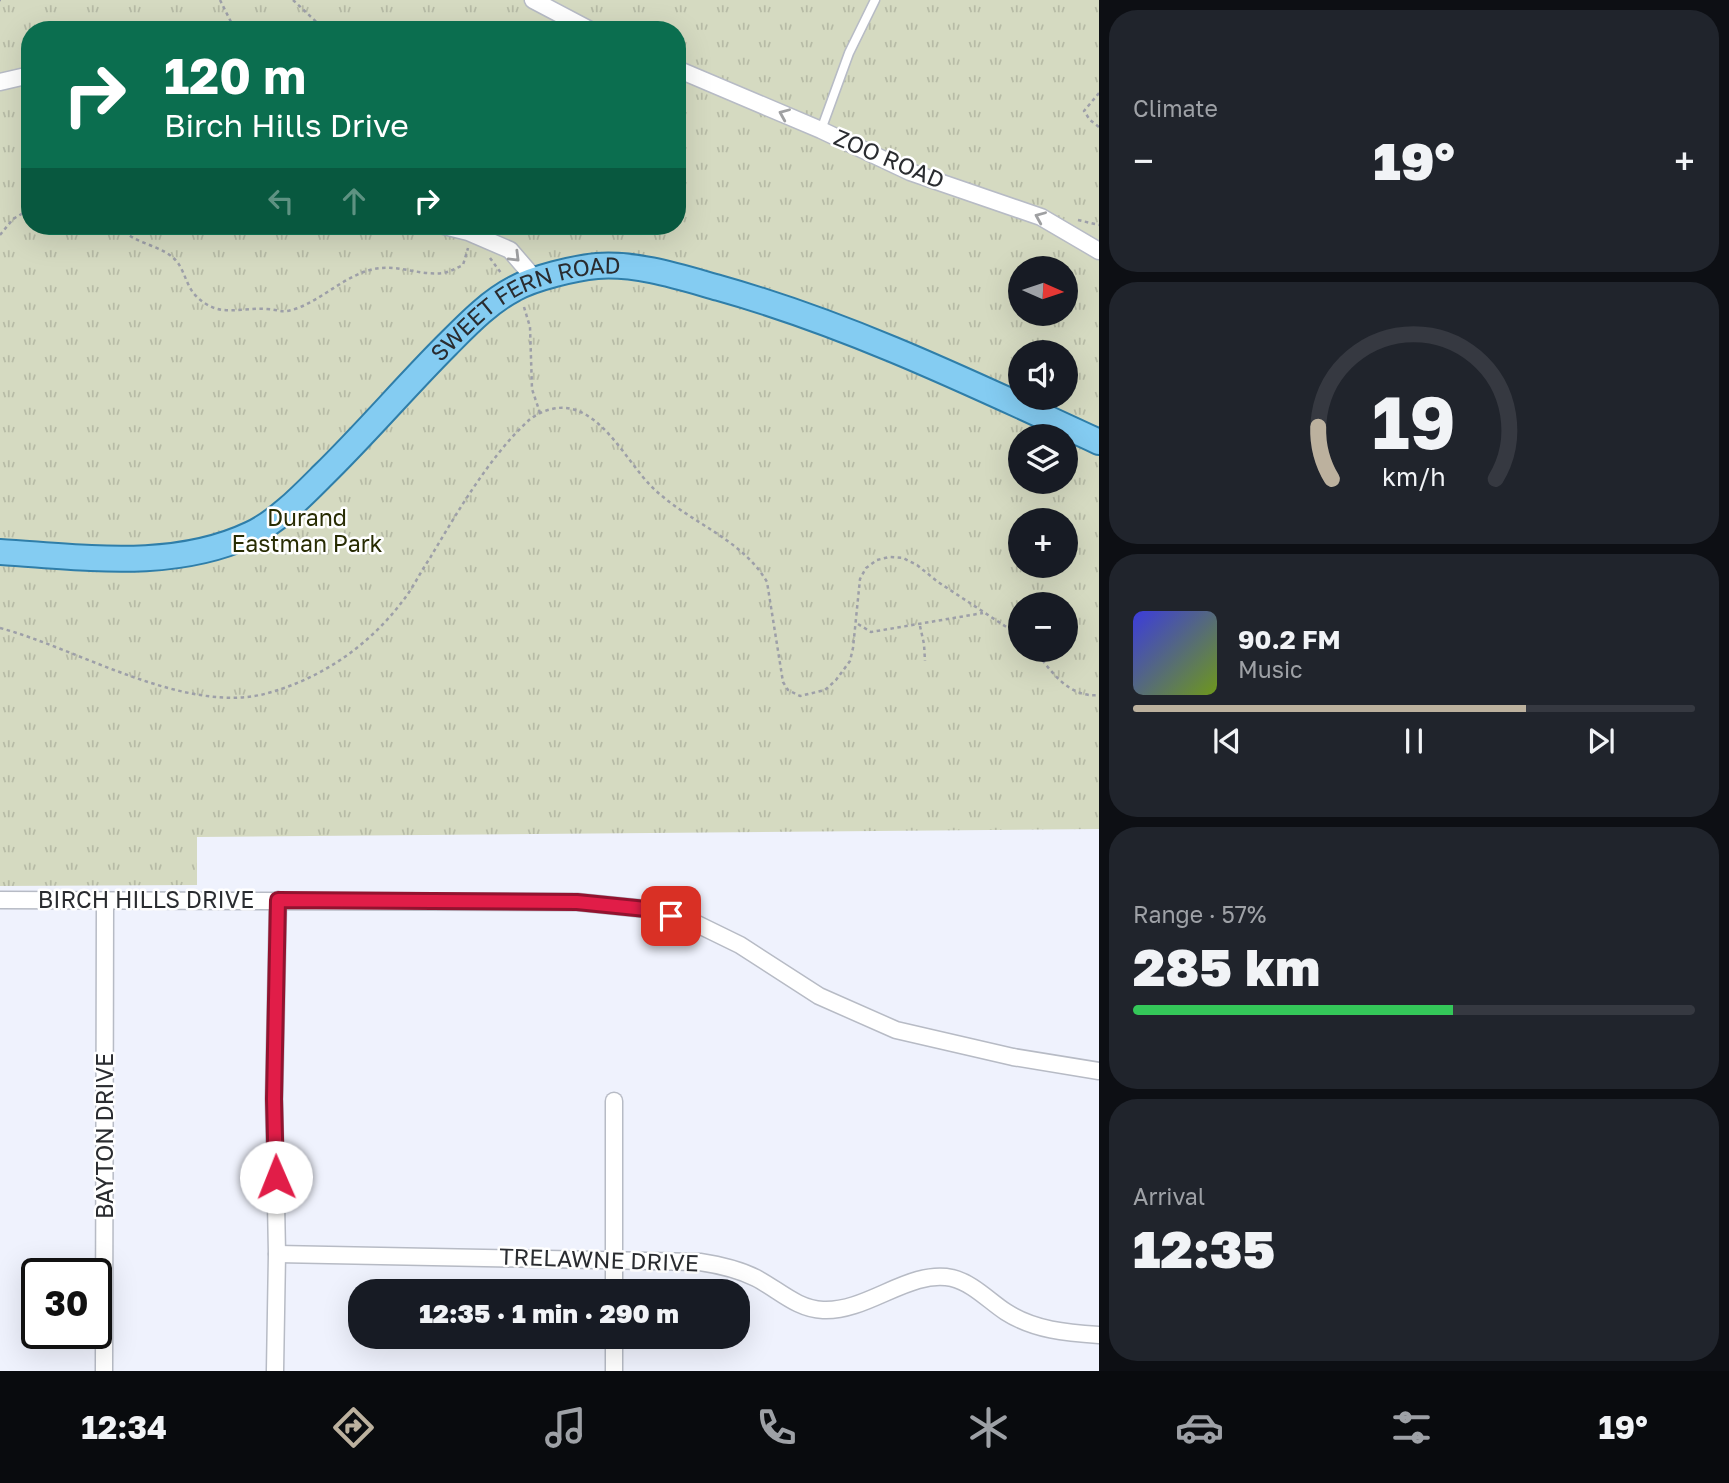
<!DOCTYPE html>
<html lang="en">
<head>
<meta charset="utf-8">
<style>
	:root { --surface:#171b24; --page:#20242c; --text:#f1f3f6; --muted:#9ea1a6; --line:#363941; --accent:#bcb19e }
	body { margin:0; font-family:"Golos Text",sans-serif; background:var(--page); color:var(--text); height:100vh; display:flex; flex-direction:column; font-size:26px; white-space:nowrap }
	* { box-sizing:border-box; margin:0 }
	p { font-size:23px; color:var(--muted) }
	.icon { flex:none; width:38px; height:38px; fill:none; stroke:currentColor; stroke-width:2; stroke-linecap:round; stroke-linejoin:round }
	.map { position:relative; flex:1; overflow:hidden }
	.panel { display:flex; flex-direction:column; gap:10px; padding:10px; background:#0d0f14; width:630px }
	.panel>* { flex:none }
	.banner { position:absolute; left:21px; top:21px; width:665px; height:214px; border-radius:28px; box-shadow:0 7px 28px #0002; background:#0b6e4f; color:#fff; overflow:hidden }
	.needle { width:46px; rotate:93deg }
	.controls { position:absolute; left:1008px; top:256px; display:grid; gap:14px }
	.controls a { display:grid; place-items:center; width:70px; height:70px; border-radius:50%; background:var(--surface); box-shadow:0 7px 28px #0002; font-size:35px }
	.speed { position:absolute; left:21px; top:1258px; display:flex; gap:14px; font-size:35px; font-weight:700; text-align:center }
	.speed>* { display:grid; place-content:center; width:91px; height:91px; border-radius:50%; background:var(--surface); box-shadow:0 7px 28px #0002; line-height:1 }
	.speed .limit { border:4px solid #111; border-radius:10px; background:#fff; color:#111 }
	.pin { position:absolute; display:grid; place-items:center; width:60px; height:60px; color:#fff; margin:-30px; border-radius:14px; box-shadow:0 4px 10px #0006 }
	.me { position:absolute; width:77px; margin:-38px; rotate:359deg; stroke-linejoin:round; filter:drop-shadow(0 0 5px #0008) }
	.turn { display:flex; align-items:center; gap:24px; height:147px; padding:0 28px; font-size:32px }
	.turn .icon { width:91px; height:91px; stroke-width:2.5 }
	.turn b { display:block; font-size:49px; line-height:60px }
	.lanes { display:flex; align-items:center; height:66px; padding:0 28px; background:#0003; justify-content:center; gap:35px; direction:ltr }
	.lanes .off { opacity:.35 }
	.big { font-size:52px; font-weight:800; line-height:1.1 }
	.panel .tile { flex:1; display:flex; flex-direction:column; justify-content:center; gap:10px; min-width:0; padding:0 24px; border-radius:28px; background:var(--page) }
	.panel .dial { align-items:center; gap:0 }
	.dial svg { height:182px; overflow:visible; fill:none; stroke:var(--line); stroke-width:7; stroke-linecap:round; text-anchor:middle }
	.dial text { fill:var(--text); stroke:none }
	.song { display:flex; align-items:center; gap:21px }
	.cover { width:84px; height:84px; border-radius:10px; background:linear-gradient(135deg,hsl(240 70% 55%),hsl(80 70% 35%)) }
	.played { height:7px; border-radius:4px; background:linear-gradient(90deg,var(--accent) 70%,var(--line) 70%) }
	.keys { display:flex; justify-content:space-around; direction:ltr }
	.heat { display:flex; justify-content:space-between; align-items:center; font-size:38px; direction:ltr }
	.charge { height:10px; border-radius:5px; background:linear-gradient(90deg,#34c759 57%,var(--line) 0) }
	.trip { position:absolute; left:348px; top:1279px; width:402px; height:70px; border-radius:28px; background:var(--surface); box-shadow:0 7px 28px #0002; font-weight:800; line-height:70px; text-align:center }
	.dock { display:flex; height:112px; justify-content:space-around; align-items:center; background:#090b0e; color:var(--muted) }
	.dock .icon { width:49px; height:49px }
	.dock .current { color:var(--accent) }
	.dock b { font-size:32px; color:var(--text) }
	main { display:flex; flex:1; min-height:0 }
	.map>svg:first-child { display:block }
</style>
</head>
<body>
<main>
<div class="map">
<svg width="1099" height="1371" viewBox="0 0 1099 1371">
	<defs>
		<pattern id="park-tufts" width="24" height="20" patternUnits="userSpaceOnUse" patternTransform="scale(1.75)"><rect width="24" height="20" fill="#d5dac1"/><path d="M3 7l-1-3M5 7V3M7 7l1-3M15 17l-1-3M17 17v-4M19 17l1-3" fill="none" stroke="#b7bba6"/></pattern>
	</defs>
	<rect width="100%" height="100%" fill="#eff2fd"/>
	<!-- park -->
	<path fill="url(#park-tufts)" fill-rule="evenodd" d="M0,0h1099v829l-902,8v48l-197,1zM30,30h647v196h-647zM1020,268h46v45h-46zM1020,352h46v45h-46zM1020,436h46v45h-46zM1020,520h46v45h-46zM1020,604h46v45h-46z"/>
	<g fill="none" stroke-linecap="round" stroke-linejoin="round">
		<!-- lane casing -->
		<g stroke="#b7bbc5" stroke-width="11">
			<polyline id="lane" points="821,130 849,53 875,0"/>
		</g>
		<!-- street casing -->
		<g stroke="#b7bbc5" stroke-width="19">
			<g id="street">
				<polyline points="533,0 590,30"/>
				<polyline points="677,69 821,130 910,172 1041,217 1099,251"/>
				<polyline points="0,82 30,75"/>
				<polyline points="444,226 468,232 510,250 535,279"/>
				<polyline points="0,900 577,902 646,909 697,924 740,945 819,996 896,1030 1013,1057 1099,1071"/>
				<path d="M277,1254l423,8c20,3 38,7 56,16 23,12 41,31 67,32 45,2 86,-41 129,-32 21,5 37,23 54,34 28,18 61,21 93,23"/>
				<polyline points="614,1292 614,1101"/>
				<polyline points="104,1371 105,900"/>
				<polyline points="275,1371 277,1254 274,1099 278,900"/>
				<polyline points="614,1371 614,1337"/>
			</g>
		</g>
		<!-- primary casing -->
		<g stroke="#2f7ea9" stroke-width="28">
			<g id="primary">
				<path id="s1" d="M0,552c83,5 173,19 251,-18 26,-12 52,-39 72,-59 43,-42 82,-88 124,-130 20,-20 42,-43 67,-56 19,-11 61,-21 83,-23 41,-3 83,11 122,22 132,37 256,97 380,154"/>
			</g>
		</g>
		<!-- path -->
		<g stroke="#9d9fa8" stroke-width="2.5" stroke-dasharray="3.5 3.5" stroke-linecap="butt">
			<polyline points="0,0 1,0"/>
			<polyline points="220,0 235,30"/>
			<polyline points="293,0 325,30"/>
			<path d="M425,30c16,-6 80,-3 97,0"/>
			<polyline points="1099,93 1084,111 1090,120 1099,127"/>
			<polyline points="1078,220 1099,225"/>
			<path d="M120,226c12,19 44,18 58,37 7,10 9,24 18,33 23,23 43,11 71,13 15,1 14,5 31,-1 26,-10 48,-33 76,-39 24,-5 46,7 69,4 7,-1 13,-5 20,-8l5,-17"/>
			<polyline points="0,235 13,219 30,209"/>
			<polyline points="490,258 501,273"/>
			<polyline points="524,307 530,327 532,389 540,413"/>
			<polyline points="858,624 871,632 983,613"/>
			<polyline points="920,626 924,644 925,661"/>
			<path d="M0,628c79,21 187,88 268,65 55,-15 103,-49 137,-95 9,-12 16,-27 25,-40 26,-44 60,-102 98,-137 11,-10 30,-16 44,-12 33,8 56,53 78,76 36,37 91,52 117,97l16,100 5,8 12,6 25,-6 11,-10 14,-19 3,-13 7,-69 6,-11 11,-8 12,-3 14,1 14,7 21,17 82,54"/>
			<path d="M1034,649c17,22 34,49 65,46"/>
		</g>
		<!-- lane -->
		<use href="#lane" stroke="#fff" stroke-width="8"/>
		<!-- street -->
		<use href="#street" stroke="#fff" stroke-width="16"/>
		<!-- primary -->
		<use href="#primary" stroke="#84ccf2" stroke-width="24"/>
	</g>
	<!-- one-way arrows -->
	<defs><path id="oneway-chevron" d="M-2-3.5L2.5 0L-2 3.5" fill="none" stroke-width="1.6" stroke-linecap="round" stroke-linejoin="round" transform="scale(1.75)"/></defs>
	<g stroke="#9fa0a2">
		<use href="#oneway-chevron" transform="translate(784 114) rotate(-157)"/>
		<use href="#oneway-chevron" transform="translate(1040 217) rotate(-157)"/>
		<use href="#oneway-chevron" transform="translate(515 257) rotate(45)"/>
	</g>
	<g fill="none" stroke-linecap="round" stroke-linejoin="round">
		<!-- route casing -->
		<g stroke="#92132f" stroke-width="18">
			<polyline id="route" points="276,1177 274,1099 278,900 577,902 646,909 671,916"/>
		</g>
		<!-- route -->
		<use href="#route" stroke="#e11d48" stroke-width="12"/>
	</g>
	<g text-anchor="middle" stroke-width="5" stroke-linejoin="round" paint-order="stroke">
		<!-- street labels -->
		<g font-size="23" fill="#2a2c30" stroke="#fff">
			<text transform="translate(889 159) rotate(23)" y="8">ZOO ROAD</text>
			<text dy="8" stroke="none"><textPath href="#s1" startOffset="618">SWEET FERN ROAD</textPath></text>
			<text x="146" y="908">BIRCH HILLS DRIVE</text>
			<text transform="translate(105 1136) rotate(-90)" y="8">BAYTON DRIVE</text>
			<text transform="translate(599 1260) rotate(2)" y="8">TRELAWNE DRIVE</text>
		</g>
		<!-- park labels -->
		<g font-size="23" fill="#282c03" stroke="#fff">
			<text x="307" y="526">Durand<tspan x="307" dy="26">Eastman Park</tspan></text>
		</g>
	</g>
</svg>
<div class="controls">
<a><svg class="needle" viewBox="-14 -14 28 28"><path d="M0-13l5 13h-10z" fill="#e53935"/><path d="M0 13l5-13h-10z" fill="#9ea1a6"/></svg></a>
<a><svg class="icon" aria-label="sound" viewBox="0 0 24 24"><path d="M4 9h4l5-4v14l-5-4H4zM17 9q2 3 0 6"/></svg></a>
<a><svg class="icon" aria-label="layers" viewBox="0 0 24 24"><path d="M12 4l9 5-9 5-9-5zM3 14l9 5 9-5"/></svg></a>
<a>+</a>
<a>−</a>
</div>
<div class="speed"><div class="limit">30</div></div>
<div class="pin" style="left:671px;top:916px;background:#d93025"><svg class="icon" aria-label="arrive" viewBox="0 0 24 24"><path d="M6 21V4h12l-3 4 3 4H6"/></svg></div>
<svg class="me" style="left:276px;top:1177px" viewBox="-20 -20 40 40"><circle r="19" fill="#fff"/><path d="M0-13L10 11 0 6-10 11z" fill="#e11d48"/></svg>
<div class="trip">12:35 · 1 min · 290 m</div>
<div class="banner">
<div class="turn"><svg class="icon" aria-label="right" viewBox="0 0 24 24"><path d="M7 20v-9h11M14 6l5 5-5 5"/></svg><div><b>120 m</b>Birch Hills Drive</div></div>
<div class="lanes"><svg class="icon off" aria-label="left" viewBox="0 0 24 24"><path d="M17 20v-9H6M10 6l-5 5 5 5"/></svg><svg class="icon off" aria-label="ahead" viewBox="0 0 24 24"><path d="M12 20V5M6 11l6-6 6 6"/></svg><svg class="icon" aria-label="right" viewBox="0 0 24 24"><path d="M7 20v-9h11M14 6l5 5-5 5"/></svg></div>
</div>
</div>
<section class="panel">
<div class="tile"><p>Climate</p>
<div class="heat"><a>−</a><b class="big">19°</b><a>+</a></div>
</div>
<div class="tile dial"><svg viewBox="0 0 100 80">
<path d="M14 69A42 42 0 1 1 86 69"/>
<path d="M14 69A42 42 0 0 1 8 46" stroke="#bcb19e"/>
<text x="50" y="56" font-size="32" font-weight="700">19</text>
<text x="50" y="72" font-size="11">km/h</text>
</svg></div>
<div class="tile">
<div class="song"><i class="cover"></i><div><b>90.2 FM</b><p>Music</p></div></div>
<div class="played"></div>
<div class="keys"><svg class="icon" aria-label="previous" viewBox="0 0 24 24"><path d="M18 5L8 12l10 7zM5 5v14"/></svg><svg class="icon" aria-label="pause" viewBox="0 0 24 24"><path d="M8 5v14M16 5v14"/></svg><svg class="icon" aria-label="next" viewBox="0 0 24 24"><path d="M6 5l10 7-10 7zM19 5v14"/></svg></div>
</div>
<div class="tile"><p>Range · 57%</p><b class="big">285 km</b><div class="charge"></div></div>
<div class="tile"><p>Arrival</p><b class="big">12:35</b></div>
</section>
</main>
<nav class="dock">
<b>12:34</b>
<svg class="icon current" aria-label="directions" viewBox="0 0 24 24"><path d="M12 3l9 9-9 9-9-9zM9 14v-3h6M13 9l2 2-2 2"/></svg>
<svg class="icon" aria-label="music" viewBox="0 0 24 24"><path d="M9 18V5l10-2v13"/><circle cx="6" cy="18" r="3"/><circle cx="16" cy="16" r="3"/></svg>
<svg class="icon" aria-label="phone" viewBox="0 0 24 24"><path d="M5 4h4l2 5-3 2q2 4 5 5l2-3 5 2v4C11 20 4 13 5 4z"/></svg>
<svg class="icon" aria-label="climate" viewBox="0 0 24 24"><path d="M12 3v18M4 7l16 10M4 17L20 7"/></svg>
<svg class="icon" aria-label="car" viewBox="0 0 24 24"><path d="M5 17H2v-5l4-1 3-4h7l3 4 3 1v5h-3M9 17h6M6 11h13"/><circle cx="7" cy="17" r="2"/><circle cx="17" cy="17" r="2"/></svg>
<svg class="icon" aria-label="filters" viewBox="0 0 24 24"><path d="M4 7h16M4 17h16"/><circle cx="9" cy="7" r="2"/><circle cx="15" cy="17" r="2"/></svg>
<b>19°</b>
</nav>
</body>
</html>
